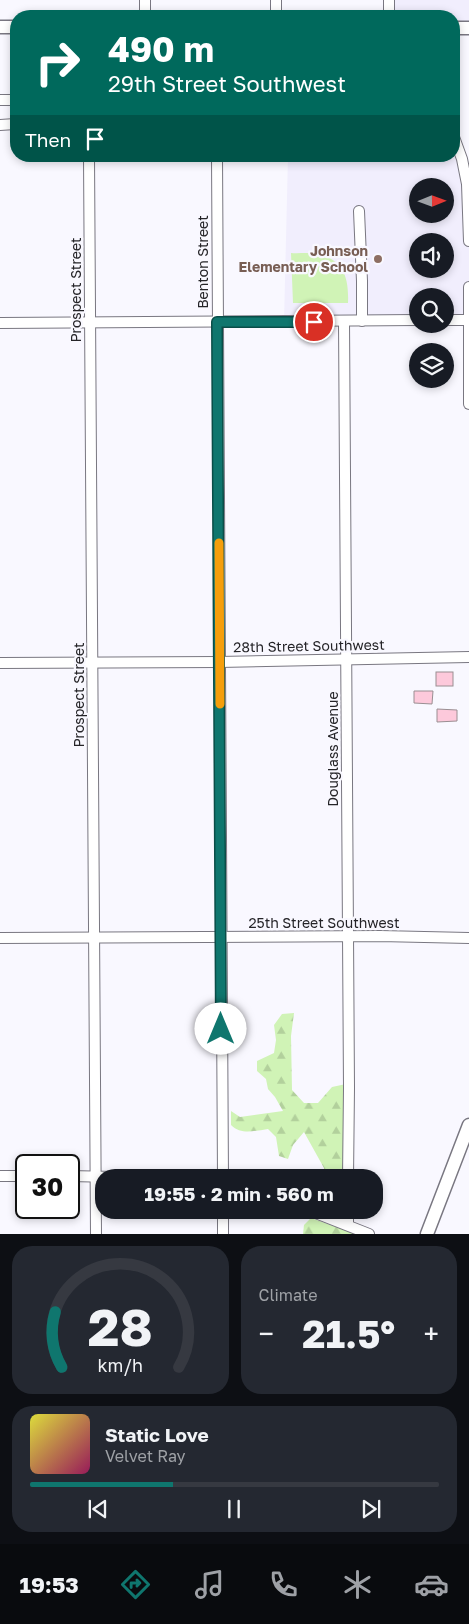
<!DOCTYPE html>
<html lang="en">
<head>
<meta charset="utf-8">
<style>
	:root { --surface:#171b24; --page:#242831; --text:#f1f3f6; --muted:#9ea1a6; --line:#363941; --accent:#0f766e }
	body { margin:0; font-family:"Golos Text",sans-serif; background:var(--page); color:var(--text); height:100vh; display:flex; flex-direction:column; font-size:19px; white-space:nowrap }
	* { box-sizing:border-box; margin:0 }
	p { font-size:16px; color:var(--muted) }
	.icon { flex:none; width:28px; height:28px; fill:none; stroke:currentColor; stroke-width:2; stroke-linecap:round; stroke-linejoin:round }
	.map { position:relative; height:1234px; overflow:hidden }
	.drawer { display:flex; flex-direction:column; gap:12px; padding:12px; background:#0d0f14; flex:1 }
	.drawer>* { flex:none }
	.banner { position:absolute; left:10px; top:10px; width:450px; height:152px; border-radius:20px; box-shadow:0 2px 8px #0003; background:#00695c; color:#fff; overflow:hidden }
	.needle { width:32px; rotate:89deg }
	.buttons { position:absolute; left:409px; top:178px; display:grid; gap:10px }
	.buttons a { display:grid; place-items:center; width:45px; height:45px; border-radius:50%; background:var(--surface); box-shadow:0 2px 8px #0003; font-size:25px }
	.speed { position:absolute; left:15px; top:1154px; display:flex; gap:10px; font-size:25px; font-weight:700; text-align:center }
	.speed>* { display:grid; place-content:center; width:65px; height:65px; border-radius:50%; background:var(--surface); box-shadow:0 2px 8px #0003; line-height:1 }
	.speed .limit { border:2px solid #111; border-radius:8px; background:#fff; color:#111 }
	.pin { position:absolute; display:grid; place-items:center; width:42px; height:42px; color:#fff; margin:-21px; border:2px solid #fff; border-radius:50%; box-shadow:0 1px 5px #0007 }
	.me { position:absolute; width:55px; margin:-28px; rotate:0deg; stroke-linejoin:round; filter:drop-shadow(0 0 4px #0008) }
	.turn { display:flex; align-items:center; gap:18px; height:105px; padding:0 15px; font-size:22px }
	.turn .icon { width:65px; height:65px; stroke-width:2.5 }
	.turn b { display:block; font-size:35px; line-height:42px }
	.then { display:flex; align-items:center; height:48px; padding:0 15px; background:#0003; gap:10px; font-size:19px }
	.big { font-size:38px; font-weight:700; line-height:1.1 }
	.drawer .card { flex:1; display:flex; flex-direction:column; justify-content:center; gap:8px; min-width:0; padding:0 18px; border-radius:20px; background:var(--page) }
	.drawer .dial { align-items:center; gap:0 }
	.dial svg { height:130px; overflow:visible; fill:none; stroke:var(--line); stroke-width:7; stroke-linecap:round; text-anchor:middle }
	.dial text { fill:var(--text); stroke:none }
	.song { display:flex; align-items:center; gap:15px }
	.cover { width:60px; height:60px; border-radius:8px; background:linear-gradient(135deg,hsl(60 70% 55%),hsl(330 70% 35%)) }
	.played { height:5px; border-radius:2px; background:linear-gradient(90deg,var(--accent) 35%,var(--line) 35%) }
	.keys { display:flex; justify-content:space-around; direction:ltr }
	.heat { display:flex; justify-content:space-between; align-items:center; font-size:28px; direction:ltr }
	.drawer .tiles { flex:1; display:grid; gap:12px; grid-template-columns:1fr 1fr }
	.card:last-child { grid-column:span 2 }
	.trip { position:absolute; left:95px; top:1169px; width:288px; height:50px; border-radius:20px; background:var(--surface); box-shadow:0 2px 8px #0003; font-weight:700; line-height:50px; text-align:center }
	.tabs { display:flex; height:80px; justify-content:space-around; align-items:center; background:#090b0e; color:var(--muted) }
	.tabs .icon { width:35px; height:35px }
	.tabs .current { color:var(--accent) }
	.tabs b { font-size:22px; color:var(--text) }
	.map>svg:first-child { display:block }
</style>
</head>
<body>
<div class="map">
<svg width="469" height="1234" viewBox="0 0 469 1234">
	<defs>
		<pattern id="forest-firs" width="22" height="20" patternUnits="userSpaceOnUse" patternTransform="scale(1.25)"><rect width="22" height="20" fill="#d0f3b6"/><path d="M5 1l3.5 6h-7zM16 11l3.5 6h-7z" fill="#b2d09c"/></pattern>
	</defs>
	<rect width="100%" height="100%" fill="#f9f8ff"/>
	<!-- built -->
	<g fill="#f1eefd" fill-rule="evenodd">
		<polygon points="389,0 469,0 469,28 454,28 454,16 389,16"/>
		<path d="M454,137l8,22 7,82v79h-24v-24h-27l-1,24 -133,2 4,-166h166zM418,186h27v28h-27zM418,241h27v28h-27z"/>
	</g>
	<!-- green -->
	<path fill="#d0f3b6" d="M291,253c8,1 16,-1 24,1 29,4 34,24 33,49h-55z"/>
	<!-- forest -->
	<g fill="url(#forest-firs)">
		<path d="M294,1013l-3,23 1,54 12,13h14l14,-16 14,-3 -1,93h-20l-1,-9 -20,-36 -11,13 -5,14 -9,-3 -3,-19 -8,-8c-14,2 -27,6 -37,-4v-14l9,6 43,-6 -8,-14 -7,-8 -2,-10 -9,-8v-10l17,-8 2,-13 -2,-15 8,-11z"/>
		<polygon points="311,1218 356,1234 303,1234 304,1225"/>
	</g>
	<!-- building -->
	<g fill="#fdc9db" stroke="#9a8e92">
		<rect x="436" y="672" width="17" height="14"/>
		<polygon points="414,691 433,691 432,704 414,703"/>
		<polygon points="437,709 457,710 457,721 437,722"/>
	</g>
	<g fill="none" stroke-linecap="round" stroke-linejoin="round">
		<!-- minor casing -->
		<g stroke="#797781" stroke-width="12">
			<g id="minor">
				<polyline points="389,0 389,16"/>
				<polyline points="145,16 145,0"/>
				<polyline points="276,16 276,0"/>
				<polyline points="0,100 16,100"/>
				<polyline points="0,125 15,124 16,122"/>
				<polyline points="454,137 462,159 467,184 469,241"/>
				<polyline points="89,156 96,1234"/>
				<polyline points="217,156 223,1178"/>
				<polyline points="359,211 362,281 362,321"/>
				<polyline points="469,287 469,404"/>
				<polyline points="445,320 469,320"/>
				<polyline points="344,321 349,1088 348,1178"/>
				<polyline points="0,323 418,320"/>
				<polyline points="0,663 219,662 469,657"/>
				<polyline points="0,938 380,936 469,938"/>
				<polyline points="0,1176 26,1176"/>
				<polyline points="69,1176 163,1178"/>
				<polyline points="223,1210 223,1234"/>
				<polyline points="308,1210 369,1234"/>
				<polyline points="348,1225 348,1210"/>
			</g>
		</g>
		<!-- major casing -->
		<g stroke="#797781" stroke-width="15">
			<g id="major">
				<polyline points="0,27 16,27"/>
				<polyline points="454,28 469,28"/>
				<polyline points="427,1234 469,1125"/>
			</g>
		</g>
		<!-- minor -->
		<use href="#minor" stroke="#fff" stroke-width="10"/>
		<!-- major -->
		<use href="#major" stroke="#fff" stroke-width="12"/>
	</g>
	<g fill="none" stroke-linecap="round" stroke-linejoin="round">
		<!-- route casing -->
		<g stroke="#0a4d48" stroke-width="12">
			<polyline id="route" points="221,1029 217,322 314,322"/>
		</g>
		<!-- route -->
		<use href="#route" stroke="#0f766e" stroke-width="9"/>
		<!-- slow -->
		<polyline stroke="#f59e0b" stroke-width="9" points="219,543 220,704"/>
	</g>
	<!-- markers -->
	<circle fill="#8d6e63" stroke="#f9f8ff" stroke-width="2" cx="378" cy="259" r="5"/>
	<g text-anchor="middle" stroke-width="4.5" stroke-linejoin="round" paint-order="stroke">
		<!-- education labels -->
		<g font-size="14" font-weight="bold" fill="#785e54" stroke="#f9f8ff" text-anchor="end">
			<text x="368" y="256">Johnson<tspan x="368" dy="16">Elementary School</tspan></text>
		</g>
		<!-- street labels -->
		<g font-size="14" fill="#252428" stroke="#f9f8ff">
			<text transform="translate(203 262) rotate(-90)" y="5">Benton Street</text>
			<text transform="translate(76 290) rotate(-90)" y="5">Prospect Street</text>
			<text transform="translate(309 646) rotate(-1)" y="5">28th Street Southwest</text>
			<text transform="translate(79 695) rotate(-90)" y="5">Prospect Street</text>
			<text transform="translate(333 749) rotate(-90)" y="5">Douglass Avenue</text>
			<text x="324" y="928">25th Street Southwest</text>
		</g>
	</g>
</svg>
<div class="buttons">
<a><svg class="needle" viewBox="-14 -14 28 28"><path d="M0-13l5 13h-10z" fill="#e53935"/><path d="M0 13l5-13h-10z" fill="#9ea1a6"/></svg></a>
<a><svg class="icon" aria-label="sound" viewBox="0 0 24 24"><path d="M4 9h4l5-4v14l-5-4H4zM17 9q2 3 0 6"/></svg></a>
<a><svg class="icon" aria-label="search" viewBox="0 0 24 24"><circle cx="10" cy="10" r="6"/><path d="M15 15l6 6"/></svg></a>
<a><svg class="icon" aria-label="layers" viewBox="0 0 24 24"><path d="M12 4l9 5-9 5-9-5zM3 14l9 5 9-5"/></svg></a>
</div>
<div class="speed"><div class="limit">30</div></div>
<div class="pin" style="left:314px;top:322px;background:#d93025"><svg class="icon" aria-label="arrive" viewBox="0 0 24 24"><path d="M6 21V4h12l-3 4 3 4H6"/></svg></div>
<svg class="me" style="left:221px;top:1029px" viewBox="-20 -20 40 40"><circle r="19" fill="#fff"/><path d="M0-13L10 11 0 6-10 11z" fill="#0f766e"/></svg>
<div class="trip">19:55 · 2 min · 560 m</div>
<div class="banner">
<div class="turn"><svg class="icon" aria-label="right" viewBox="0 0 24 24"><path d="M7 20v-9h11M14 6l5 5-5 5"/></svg><div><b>490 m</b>29th Street Southwest</div></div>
<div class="then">Then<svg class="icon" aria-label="arrive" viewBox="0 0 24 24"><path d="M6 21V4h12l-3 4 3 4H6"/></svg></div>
</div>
</div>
<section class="drawer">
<div class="tiles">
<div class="card dial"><svg viewBox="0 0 100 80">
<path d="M14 69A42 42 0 1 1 86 69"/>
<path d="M14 69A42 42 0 0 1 10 35" stroke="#0f766e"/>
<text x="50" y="56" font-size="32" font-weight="700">28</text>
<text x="50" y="72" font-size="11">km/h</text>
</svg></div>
<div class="card"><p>Climate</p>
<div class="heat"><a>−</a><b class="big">21.5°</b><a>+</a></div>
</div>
<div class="card">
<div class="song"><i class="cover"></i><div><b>Static Love</b><p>Velvet Ray</p></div></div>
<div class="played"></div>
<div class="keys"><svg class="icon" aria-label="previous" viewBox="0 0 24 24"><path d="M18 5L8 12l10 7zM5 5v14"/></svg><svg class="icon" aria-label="pause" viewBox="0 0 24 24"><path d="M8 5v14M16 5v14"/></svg><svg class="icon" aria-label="next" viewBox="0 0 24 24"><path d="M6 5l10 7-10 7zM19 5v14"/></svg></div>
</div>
</div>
</section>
<nav class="tabs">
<b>19:53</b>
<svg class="icon current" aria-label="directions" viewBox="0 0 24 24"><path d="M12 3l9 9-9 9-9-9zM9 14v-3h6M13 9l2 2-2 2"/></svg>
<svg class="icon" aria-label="music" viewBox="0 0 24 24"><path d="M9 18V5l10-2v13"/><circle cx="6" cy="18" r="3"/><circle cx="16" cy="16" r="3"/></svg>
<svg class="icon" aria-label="phone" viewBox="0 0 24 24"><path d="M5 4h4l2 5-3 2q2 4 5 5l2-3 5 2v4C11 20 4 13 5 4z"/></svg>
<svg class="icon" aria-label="climate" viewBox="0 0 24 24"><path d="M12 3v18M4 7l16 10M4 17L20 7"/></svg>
<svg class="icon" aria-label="car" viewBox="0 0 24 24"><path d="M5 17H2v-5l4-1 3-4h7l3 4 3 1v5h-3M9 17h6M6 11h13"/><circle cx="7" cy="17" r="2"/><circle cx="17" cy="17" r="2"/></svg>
</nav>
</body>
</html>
